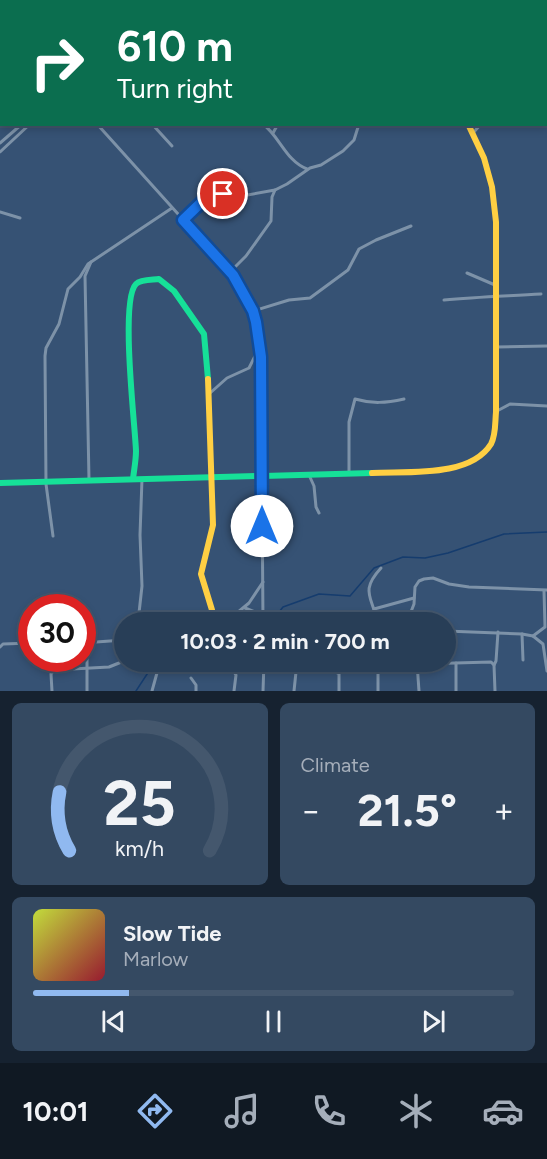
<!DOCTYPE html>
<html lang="en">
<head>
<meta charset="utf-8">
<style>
	:root { --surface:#283e57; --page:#344961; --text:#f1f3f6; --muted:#a5aeba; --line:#44576d; --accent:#90b9f0 }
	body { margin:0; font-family:Figtree,sans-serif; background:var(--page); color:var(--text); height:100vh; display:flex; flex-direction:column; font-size:22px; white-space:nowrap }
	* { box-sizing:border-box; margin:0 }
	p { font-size:20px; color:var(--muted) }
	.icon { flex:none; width:33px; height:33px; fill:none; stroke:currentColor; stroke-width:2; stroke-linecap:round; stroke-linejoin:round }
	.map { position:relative; height:691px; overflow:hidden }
	.drawer { display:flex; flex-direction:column; gap:12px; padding:12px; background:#162230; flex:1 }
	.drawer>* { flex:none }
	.banner { position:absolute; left:0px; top:0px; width:548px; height:126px; box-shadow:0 3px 9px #0003,0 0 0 2px var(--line); background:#0b6e4f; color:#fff; overflow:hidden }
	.speed { position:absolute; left:18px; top:594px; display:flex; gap:12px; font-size:30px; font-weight:700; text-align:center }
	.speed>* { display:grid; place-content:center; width:78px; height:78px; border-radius:50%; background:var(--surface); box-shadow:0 3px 9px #0003,0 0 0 2px var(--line); line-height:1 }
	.speed .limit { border:9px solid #d22; background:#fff; color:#111 }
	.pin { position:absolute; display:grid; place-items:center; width:51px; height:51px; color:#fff; margin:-26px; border:3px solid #fff; border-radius:50%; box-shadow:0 2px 6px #0007 }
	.me { position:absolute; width:66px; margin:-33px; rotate:0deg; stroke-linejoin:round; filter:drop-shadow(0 0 4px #0008) }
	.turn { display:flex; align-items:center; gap:21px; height:126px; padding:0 18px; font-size:27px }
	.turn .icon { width:78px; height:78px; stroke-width:2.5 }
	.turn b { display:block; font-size:42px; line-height:51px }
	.big { font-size:45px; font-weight:700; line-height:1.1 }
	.drawer .widget { flex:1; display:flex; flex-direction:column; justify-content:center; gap:9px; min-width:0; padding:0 21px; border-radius:9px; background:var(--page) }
	.drawer .dial { align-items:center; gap:0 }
	.dial svg { height:156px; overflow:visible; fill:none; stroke:var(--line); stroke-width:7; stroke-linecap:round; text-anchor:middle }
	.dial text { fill:var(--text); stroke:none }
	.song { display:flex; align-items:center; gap:18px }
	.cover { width:72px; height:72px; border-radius:9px; background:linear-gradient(135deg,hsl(70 70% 55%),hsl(350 70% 35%)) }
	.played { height:6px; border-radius:3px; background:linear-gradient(90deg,var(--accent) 20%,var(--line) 20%) }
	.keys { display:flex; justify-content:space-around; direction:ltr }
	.heat { display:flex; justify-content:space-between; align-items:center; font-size:33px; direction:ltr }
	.drawer .tiles { flex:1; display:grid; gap:12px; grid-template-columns:1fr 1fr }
	.widget:last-child { grid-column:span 2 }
	.trip { position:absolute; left:114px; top:612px; width:342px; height:60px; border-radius:30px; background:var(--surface); box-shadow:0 3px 9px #0003,0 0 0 2px var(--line); font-weight:700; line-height:60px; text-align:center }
	.dock { display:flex; height:96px; justify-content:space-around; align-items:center; background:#101923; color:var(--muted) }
	.dock .icon { width:42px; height:42px }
	.dock .on { color:var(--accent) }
	.dock b { font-size:27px; color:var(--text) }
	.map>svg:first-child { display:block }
</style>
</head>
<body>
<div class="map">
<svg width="547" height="691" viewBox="0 0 547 691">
	<rect width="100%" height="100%" fill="#365274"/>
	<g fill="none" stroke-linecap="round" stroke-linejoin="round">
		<!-- stream -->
		<g stroke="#153c6e" stroke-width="1.5">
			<polyline points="271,622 283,607 319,594 350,596 374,568 403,557 425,558 448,553 504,534 547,532"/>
			<polyline points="136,691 153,665 171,670 179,662"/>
		</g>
		<!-- street -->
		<g stroke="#7d92a8" stroke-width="3">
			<polyline points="250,0 252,2"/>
			<polyline points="400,0 401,2"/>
			<polyline points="522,0 522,2"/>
			<polyline points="168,2 170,0"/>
			<polyline points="0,23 2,25"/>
			<polyline points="546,45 547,47"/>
			<polyline points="546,72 547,71"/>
			<polyline points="0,73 2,74"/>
			<polyline points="97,124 233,275 253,311 258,332 261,357 263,622"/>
			<polyline points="152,124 172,146"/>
			<path d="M263,124c17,13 23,37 44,45"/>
			<polyline points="273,133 278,124"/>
			<polyline points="473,133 481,124"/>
			<polyline points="0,143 22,124"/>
			<polyline points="0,152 30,124"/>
			<polyline points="0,212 20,218"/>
			<polyline points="183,220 209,195 242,196 275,190"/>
			<polyline points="467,273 495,285"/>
			<polyline points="233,275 234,268 246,256 271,221 272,197 275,190 287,184 310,168 321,165 343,151 354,140 359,124"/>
			<path d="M444,300c33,-3 65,-4 97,-6"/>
			<polyline points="253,311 289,300 310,298 348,270 359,249 376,240 411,226"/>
			<polyline points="496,347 547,346"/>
			<polyline points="209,394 227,378 249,368 260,346"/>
			<polyline points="497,411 510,404 547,406"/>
			<path d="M349,473v-51l6,-23c17,5 31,4 49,0"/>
			<polyline points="309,475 314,486 316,507 319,513"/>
			<polyline points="89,480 85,276 91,262"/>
			<polyline points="53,536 46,484 45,356 46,348 59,324 68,289 80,277 88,264 172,208"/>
			<polyline points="245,608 263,615"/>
			<polyline points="374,609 414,598"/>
			<polyline points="138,622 142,586 140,535 142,479"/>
			<polyline points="226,622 249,603 263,582"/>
			<path d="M377,622c-4,-25 -18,-30 4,-54"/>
			<polyline points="407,622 414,604 415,587 419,581 424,579 433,578 449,584 469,587 547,590"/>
			<polyline points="446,631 522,634 533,636 543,644 547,671"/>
			<polyline points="522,634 523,660"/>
			<polyline points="533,636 545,627 544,591"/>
			<polyline points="82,643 124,640"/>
			<polyline points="87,643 87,691"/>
			<polyline points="0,647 3,644 32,643"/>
			<polyline points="339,662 339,691"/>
			<polyline points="375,662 380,668"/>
			<polyline points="417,663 419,691"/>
			<polyline points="456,663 456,691"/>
			<polyline points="229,664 236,675 234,691"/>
			<polyline points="494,665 496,661 498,632"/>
			<polyline points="191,678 196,685 196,691"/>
			<polyline points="52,691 51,674 54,670 109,667 124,661"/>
			<polyline points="152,691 160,662"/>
			<polyline points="263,691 264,662"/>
			<polyline points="294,691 296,672 331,671 338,673"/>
			<polyline points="378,691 378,673 384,665 491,662 494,665 495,691"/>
		</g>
		<!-- fast -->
		<g stroke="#16e098" stroke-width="6">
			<path d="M133,479c1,-9 3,-19 3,-28 -1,-27 -16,-151 0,-167 5,-5 17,-4 23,-5l15,12 30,43 4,45"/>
			<polyline points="0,483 372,473"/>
		</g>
		<!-- slow -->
		<g stroke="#ffcf43" stroke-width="6">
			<polyline points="208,379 213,525 201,574 212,610 211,622"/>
			<path d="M372,473c35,-2 98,5 119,-29 5,-9 4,-22 5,-32v-190l-4,-35 -8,-29 -16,-34"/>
		</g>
		<!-- rail casing -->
		<g stroke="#7e92a7" stroke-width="4">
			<g id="rail">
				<polyline points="535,0 536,2"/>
				<polyline points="546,20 547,22"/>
			</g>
		</g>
		<!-- rail -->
		<use href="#rail" stroke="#1b4f8f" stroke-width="1.5" stroke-dasharray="4.5" stroke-linecap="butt"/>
	</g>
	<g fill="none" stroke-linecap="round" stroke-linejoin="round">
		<!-- route casing -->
		<g stroke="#114b97" stroke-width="15">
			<polyline id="route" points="223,194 209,195 183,220 233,275 253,311 256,322 261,357 262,526"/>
		</g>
		<!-- route -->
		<use href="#route" stroke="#1a73e8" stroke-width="10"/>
	</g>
</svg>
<div class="speed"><div class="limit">30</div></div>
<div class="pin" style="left:223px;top:194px;background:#d93025"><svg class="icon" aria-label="arrive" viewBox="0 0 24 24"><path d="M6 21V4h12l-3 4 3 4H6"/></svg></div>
<svg class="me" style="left:262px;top:526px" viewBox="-20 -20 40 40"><circle r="19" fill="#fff"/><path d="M0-13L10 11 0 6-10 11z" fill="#1a73e8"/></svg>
<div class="trip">10:03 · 2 min · 700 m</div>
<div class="banner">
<div class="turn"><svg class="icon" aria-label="right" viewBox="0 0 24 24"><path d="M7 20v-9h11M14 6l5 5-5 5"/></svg><div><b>610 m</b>Turn right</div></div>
</div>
</div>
<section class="drawer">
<div class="tiles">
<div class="widget dial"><svg viewBox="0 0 100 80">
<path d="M14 69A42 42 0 1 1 86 69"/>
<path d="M14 69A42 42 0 0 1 9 39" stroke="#90b9f0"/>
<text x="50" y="56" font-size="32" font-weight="700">25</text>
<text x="50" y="72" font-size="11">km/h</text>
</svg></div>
<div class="widget"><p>Climate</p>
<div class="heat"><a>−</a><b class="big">21.5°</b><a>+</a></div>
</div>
<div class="widget">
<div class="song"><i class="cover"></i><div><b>Slow Tide</b><p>Marlow</p></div></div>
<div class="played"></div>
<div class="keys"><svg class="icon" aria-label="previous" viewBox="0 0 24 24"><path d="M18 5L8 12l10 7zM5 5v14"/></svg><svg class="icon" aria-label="pause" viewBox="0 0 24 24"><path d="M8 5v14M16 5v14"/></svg><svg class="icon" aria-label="next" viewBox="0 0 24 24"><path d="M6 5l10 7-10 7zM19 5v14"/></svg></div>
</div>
</div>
</section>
<nav class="dock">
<b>10:01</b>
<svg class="icon on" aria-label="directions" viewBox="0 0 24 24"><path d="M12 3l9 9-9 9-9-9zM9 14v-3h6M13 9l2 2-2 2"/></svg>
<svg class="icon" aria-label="music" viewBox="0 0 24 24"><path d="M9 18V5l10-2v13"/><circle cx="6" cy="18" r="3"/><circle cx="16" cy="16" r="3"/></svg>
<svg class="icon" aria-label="phone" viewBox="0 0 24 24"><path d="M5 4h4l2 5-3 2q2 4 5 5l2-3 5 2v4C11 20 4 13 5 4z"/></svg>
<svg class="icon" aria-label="climate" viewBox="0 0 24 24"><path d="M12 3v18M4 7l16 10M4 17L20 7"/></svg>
<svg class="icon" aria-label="car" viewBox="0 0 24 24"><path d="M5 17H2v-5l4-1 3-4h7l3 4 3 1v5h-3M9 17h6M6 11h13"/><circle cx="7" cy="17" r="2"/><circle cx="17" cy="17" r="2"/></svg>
</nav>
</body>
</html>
